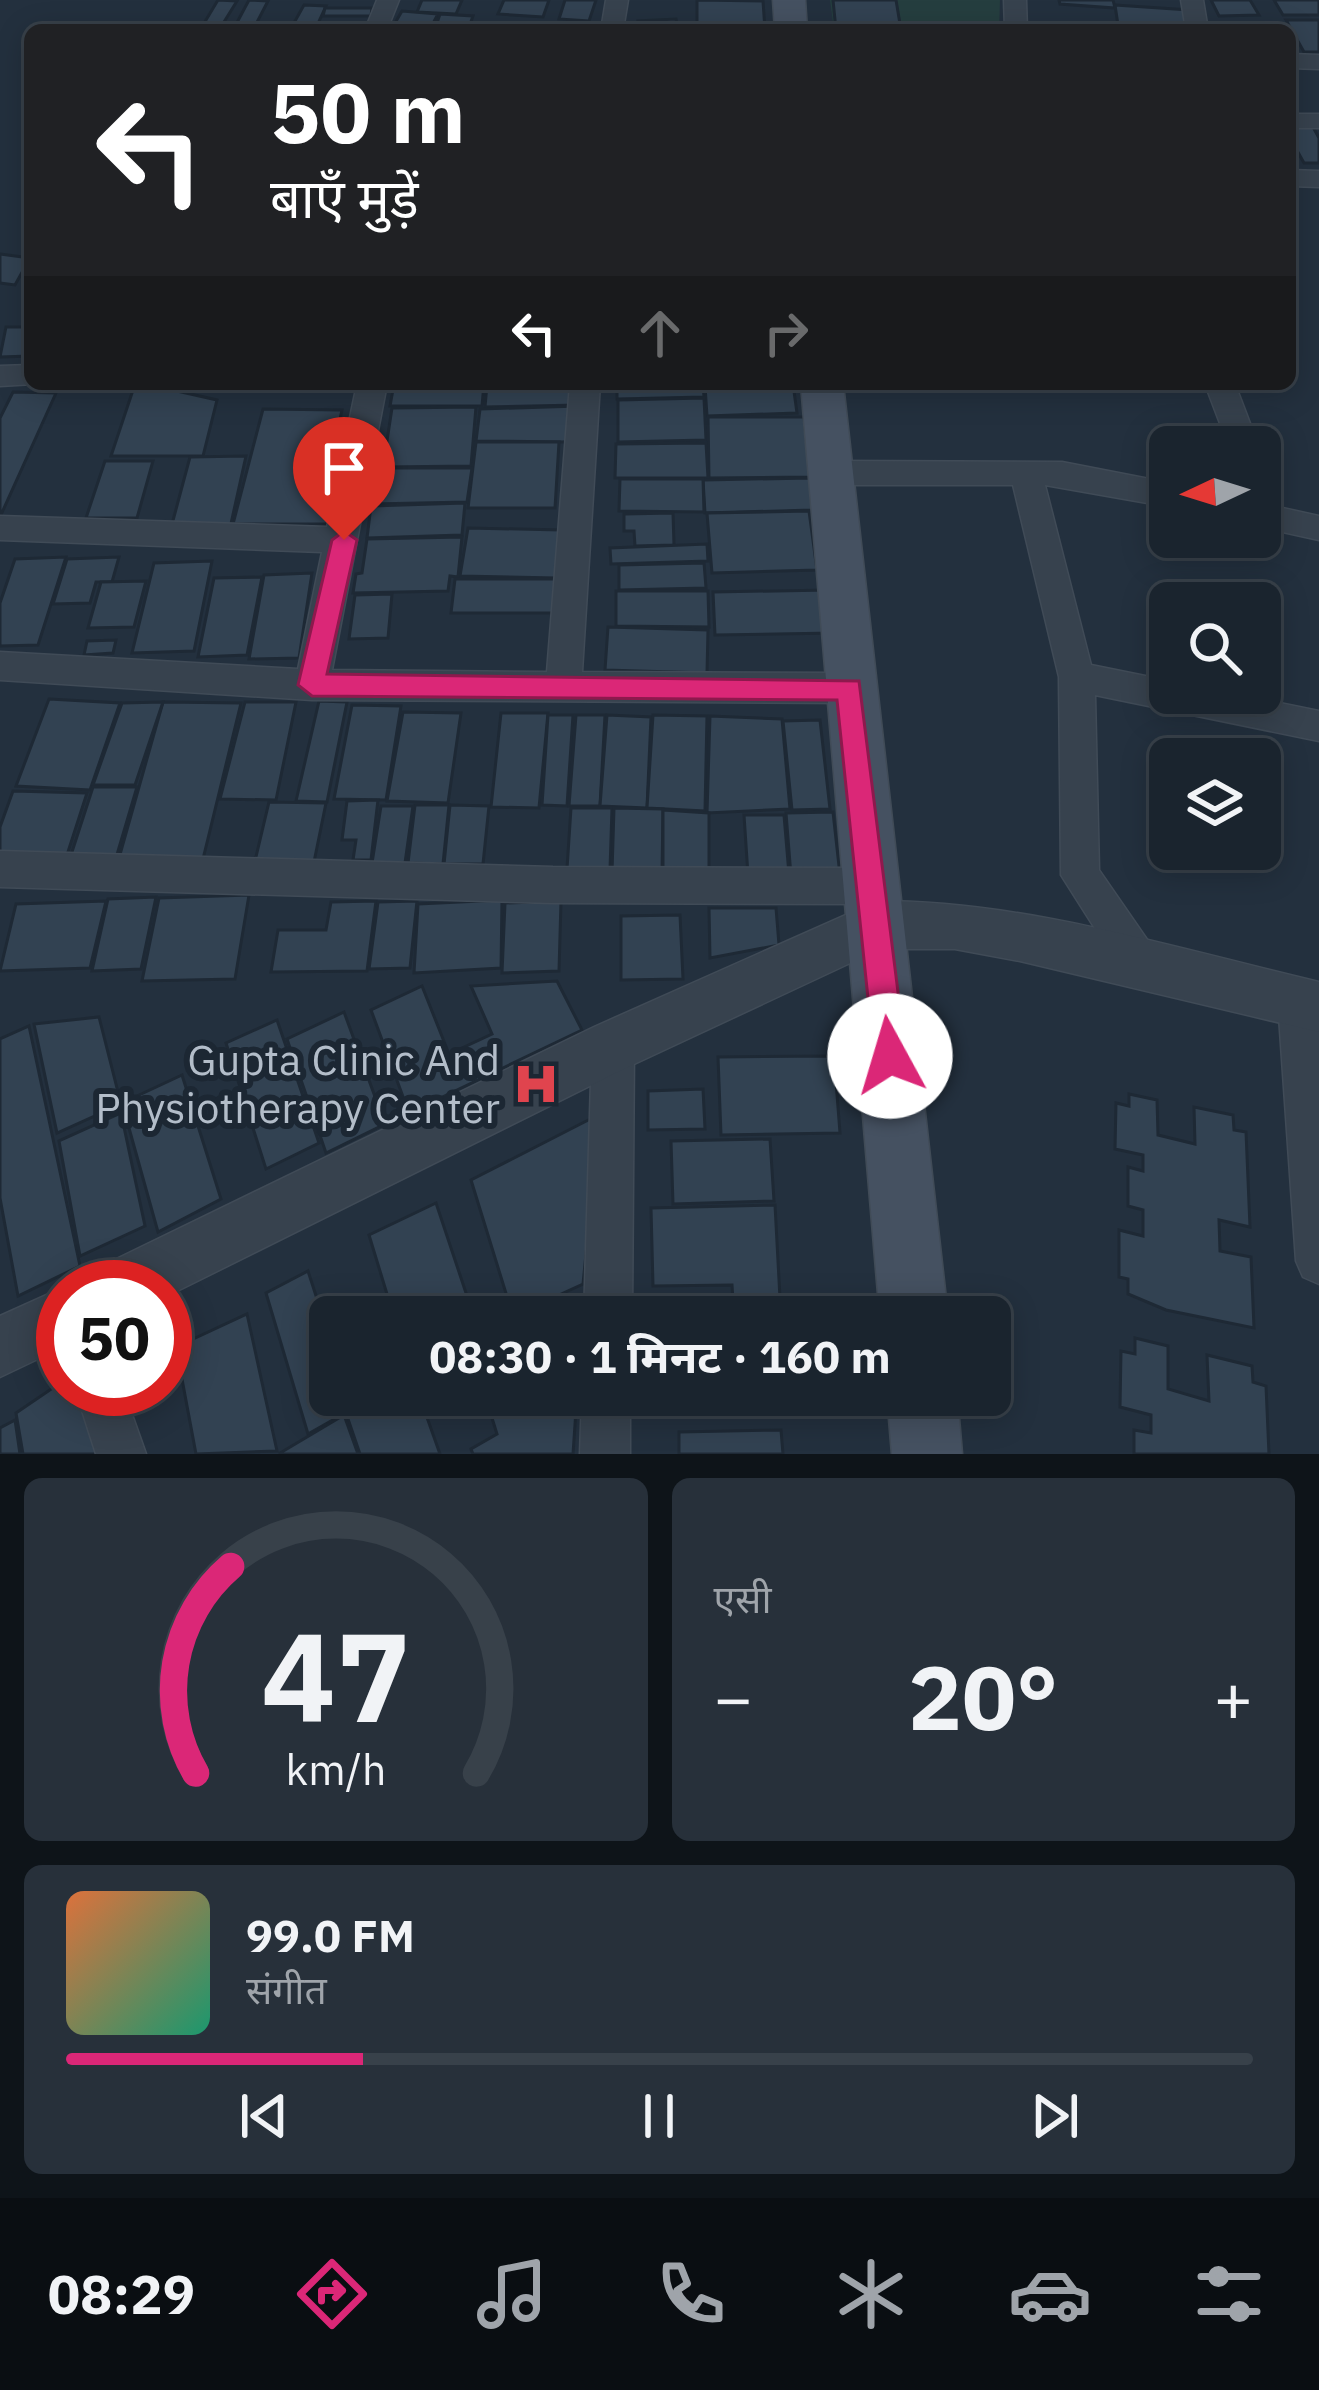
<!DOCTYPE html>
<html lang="hi">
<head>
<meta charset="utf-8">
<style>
	:root { --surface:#1a242e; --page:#27303a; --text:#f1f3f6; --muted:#9fa4aa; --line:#38414a; --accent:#db2777 }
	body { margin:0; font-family:"IBM Plex Sans","Noto Sans Devanagari",sans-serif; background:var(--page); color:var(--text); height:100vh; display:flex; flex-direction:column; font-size:45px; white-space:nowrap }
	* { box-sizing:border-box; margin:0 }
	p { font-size:39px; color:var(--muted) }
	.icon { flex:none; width:66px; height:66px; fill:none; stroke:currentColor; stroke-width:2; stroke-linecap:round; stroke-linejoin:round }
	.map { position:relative; height:1454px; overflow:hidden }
	.side { display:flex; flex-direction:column; gap:24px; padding:24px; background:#0e1419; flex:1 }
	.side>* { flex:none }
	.top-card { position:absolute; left:24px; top:24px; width:1272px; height:366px; border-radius:18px; box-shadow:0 6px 30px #0003,0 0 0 3px var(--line); background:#202124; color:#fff; overflow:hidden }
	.needle { width:78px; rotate:266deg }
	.controls { position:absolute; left:1149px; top:426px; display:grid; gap:24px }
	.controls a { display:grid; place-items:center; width:132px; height:132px; border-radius:18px; background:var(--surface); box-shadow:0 6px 30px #0003,0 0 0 3px var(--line); font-size:60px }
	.speed { position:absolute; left:36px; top:1260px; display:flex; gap:24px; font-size:60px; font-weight:700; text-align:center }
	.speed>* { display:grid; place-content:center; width:156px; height:156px; border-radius:50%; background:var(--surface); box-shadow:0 6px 30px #0003,0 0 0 3px var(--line); line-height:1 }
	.speed .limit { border:18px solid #d22; background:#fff; color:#111 }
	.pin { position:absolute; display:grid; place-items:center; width:102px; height:102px; color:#fff; margin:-123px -51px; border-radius:50% 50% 50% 0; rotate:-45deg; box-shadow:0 0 12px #0007 }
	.pin .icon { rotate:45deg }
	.me { position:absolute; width:132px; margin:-66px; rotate:354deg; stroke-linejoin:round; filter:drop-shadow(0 0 9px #0008) }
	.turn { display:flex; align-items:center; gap:42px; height:252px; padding:0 48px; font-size:54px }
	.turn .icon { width:156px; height:156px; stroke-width:2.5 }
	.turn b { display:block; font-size:84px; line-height:102px }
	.lanes { display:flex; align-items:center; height:114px; padding:0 48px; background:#0003; justify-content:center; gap:60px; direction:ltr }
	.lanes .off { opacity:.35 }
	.big { font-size:90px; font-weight:700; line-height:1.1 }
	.side .card { flex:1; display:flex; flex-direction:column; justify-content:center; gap:18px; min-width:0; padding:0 42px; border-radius:18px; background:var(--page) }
	.side .dial { align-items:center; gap:0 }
	.dial svg { height:312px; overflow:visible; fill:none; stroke:var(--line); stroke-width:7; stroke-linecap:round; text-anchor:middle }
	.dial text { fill:var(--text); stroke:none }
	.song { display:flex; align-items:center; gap:36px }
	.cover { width:144px; height:144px; border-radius:18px; background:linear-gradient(135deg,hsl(20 70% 55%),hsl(160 70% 35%)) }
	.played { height:12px; border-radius:6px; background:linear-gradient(90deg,var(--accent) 25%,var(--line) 25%) }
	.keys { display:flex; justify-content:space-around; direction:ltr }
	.heat { display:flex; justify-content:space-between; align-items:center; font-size:66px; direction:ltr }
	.side .tiles { flex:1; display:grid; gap:24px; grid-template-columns:1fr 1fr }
	.card:last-child { grid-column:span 2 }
	.trip { position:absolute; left:309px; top:1296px; width:702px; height:120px; border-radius:18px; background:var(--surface); box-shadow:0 6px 30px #0003,0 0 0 3px var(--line); font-weight:700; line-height:120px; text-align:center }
	.dock { display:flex; height:192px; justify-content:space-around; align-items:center; background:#0a0e12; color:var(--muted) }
	.dock .icon { width:84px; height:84px }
	.dock .current { color:var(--accent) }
	.dock b { font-size:54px; color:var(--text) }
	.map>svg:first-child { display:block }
</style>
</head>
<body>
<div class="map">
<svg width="1319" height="1454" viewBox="0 0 1319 1454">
	<rect width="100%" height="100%" fill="#23303e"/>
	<!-- green -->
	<polygon fill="#253e3f" points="830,0 1000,0 999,30 834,30"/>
	<!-- building -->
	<g fill="#324252" stroke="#1e2935" stroke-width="3">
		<polygon points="218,0 237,1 219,30 200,30"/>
		<polygon points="249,0 268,1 253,30 233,30"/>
		<polygon points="422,0 462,0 456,14 417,12"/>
		<polygon points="504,0 549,0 543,17 498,14"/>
		<polygon points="565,0 596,0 589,21 559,19"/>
		<polygon points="697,0 763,1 765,30 697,30"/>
		<polygon points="833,0 896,0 901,30 836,30"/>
		<polygon points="1059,0 1113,0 1115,8 1060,4"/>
		<polygon points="1211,0 1250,0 1259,15 1219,16"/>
		<polygon points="1274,0 1319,0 1319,15 1283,15"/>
		<polygon points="304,5 326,6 315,30 290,30"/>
		<polygon points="1115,5 1189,10 1193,30 1118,25"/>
		<polygon points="325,8 372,8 371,16 323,16"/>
		<polygon points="402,11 438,14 431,27 395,23"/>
		<polygon points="440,14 473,16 468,30 445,30 436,26"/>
		<polygon points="676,19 678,30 639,30 638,21"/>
		<polygon points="1286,20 1319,20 1319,52 1304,52"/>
		<polygon points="1054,23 1117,26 1118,30 1055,30"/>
		<polygon points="1290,127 1313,127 1319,138 1319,163 1304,163 1290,138"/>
		<polygon points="0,254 30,258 15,285 0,283"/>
		<polygon points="6,327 30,327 30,356 0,357"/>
		<polygon points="394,384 484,384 482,406 390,406"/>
		<polygon points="487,384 578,384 578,405 485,407"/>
		<polygon points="617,384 703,384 704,397 617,399"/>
		<polygon points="793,384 797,413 707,416 705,386"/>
		<polygon points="133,390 177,391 217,400 203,456 111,456"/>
		<polygon points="13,392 56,393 0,517 0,418"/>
		<polygon points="704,398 706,440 618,442 618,400"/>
		<polygon points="579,406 567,442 476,441 480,409"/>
		<polygon points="476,407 471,466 383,467 392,408"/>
		<polygon points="263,409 342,410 333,450 354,450 340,524 233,524"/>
		<polygon points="708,417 804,417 810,477 709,478"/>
		<polygon points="476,442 559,442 555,508 468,508"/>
		<polygon points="706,443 708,478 615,478 616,444"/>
		<polygon points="246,456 230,528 171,528 190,457"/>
		<polygon points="105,461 153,461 137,518 86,518"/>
		<polygon points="377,468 472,468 467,502 372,504"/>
		<polygon points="810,478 812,510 705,513 703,480"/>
		<polygon points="620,479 703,479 704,512 619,511"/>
		<polygon points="465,503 462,535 367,538 371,506"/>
		<polygon points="809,511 817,570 712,573 707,513"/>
		<polygon points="673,513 674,545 635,546 634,531 624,531 624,514"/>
		<polygon points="468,528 561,530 557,578 460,576"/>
		<polygon points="462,537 458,577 450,576 448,591 353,593 356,574 362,573 367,539"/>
		<polygon points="707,544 708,561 611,564 610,548"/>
		<polygon points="66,557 38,645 0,646 0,603 15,559"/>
		<polygon points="119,557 112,582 96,582 90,603 53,604 67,559"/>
		<polygon points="212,561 194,651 132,653 154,563"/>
		<polygon points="704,563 706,588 619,590 619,565"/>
		<polygon points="312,573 299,658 249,659 264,575"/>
		<polygon points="262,577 247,655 198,657 214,578"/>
		<polygon points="455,579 557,579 555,613 451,613"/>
		<polygon points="146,581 134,627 88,628 101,582"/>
		<polygon points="829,590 834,633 715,635 713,592"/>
		<polygon points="616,591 708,591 709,627 616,626"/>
		<polygon points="392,594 388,638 349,639 355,595"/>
		<polygon points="608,627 708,630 707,673 605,670"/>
		<polygon points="116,640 113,653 84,655 87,641"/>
		<polygon points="49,699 120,703 90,790 16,786"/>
		<polygon points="319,701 347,702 327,802 296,801"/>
		<polygon points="163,702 241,703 203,859 119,858"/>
		<polygon points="163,702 135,785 93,785 122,703"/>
		<polygon points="245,702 296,702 276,800 220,799"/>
		<polygon points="352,705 401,706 386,800 334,799"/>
		<polygon points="403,712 461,713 448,803 387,801"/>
		<polygon points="501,713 548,713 539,808 491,807"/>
		<polygon points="548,715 573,715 567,806 542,805"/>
		<polygon points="576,715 605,715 600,806 569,806"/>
		<polygon points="607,715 651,717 647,808 600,806"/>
		<polygon points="653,715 707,716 705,811 647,808"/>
		<polygon points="710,716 782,719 790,809 707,813"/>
		<polygon points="820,720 830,809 792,810 783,721"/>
		<polygon points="93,787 137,787 116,858 70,858"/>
		<polygon points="13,791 87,793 67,855 0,853 0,827"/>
		<polygon points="378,800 371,860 353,860 356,840 342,840 347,801"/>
		<polygon points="269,802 326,803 314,862 255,861"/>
		<polygon points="415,805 449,805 443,864 408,863"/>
		<polygon points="450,805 489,806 483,864 444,864"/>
		<polygon points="381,806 413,806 405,863 372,863"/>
		<polygon points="571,808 612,808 610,870 567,869"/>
		<polygon points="614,808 663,809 662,873 612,872"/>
		<polygon points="663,810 709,813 709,876 663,875"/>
		<polygon points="833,812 840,875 791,876 786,813"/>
		<polygon points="744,815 784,815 789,874 748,875"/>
		<polygon points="249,895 235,979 142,981 159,898"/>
		<polygon points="156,897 141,969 92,971 108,899"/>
		<polygon points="502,900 501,968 414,973 418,904"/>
		<polygon points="106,901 90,968 0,971 16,904"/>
		<polygon points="376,901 367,971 271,972 278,930 326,930 331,902"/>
		<polygon points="417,901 410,968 369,969 378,902"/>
		<polygon points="561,901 559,971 502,973 505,903"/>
		<polygon points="709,908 776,908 779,945 710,958"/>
		<polygon points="680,915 683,979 621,980 621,916"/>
		<polygon points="557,981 582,1030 409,1113 371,1010 422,986 449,1054 492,1034 471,986"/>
		<polygon points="344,1012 385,1124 326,1153 287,1039"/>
		<polygon points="99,1017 121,1104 57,1133 34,1024"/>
		<polygon points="277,1020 319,1143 266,1169 226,1043"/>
		<polygon points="29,1026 80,1266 18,1296 0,1198 0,1039"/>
		<polygon points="834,1056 840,1133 721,1135 718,1057"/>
		<polygon points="182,1075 221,1199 158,1232 122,1103"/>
		<polygon points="703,1089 705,1129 648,1130 648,1091"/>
		<polygon points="1129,1094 1157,1100 1158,1135 1195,1144 1194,1107 1233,1115 1234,1130 1246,1132 1250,1227 1219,1220 1220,1251 1251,1257 1254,1328 1166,1310 1128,1294 1128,1279 1119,1277 1119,1230 1143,1236 1143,1210 1128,1206 1128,1167 1143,1171 1143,1155 1115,1149 1116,1103 1129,1106"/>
		<polygon points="121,1113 145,1226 80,1256 59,1141"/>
		<polygon points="600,1114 583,1284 513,1316 471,1180"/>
		<polygon points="770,1139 774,1201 673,1204 671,1141"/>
		<polygon points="436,1203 474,1317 394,1317 369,1235"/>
		<polygon points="775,1205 781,1317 734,1317 732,1285 653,1286 651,1208"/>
		<polygon points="308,1271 330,1339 330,1395 348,1395 352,1409 308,1434 266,1293"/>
		<polygon points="247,1314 277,1451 196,1454 176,1347"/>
		<polygon points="1135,1338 1168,1346 1168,1389 1209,1401 1207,1355 1252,1366 1253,1382 1266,1386 1269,1454 1134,1454 1134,1430 1151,1433 1151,1415 1120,1407 1121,1351 1135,1354"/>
		<polygon points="63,1381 63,1389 84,1389 99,1454 23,1454 16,1413"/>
		<polygon points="384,1395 419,1395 440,1454 360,1454 347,1416"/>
		<polygon points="503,1395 577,1395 573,1454 473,1454 471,1449 497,1434 487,1402"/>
		<polygon points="789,1395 891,1395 893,1412 790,1411"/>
		<polygon points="344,1415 358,1454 280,1454 280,1453"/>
		<polygon points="15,1420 20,1454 0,1454 0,1428"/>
		<polygon points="781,1430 783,1454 679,1454 679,1432"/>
	</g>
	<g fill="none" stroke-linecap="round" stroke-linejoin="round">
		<!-- minor casing -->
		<g stroke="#404b57" stroke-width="3">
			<g id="minor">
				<polygon points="377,0 399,0 387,30 365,30"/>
				<polygon points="606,0 628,0 623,30 601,30"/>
				<polygon points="1004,0 1026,0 1027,30 1005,30"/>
				<polygon points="1181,0 1203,0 1208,30 1186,30"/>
				<polygon points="1290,54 1319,55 1319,69 1290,68"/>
				<rect x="1290" y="114" width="29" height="14"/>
				<polygon points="1290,170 1319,171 1319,187 1290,186"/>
				<polygon points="30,365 30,384 34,384 0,386 0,366"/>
				<polygon points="357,384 387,384 332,670 547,672 570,384 600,384 582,672 849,673 861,678 867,688 861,698 849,703 312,700 0,680 0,652 298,669 322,552 0,540 0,516 327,527"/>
				<polygon points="1205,384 1235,384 1259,447 1229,447"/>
				<polygon points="829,461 1062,462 1170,483 1170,507 1045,485 1091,665 1170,681 1170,693 1231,693 1319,711 1319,741 1095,695 1099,870 1155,951 1161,965 1155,979 1141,985 1127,979 1061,875 1059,677 1013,485 829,485 818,481 813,473 818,465"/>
				<polygon points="1260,503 1319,516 1319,540 1260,527"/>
				<polygon points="0,851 553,867 872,868 886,873 892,886 886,899 872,904 553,903 0,887"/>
				<polygon points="1299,982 1314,988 1319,1000 1319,1284 1303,1277 1296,1261 1278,1002 1284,988"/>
				<polygon points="613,1025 628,1031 634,1046 632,1317 584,1317 592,1046 598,1031"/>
				<polygon points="75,1389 123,1389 146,1454 96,1454"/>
				<polygon points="582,1395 630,1395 630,1454 580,1454"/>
			</g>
		</g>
		<!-- tertiary casing -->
		<g stroke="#404b57" stroke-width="3">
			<g id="tertiary">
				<path d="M877,901c150,0 297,47 442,81v50l-299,-71 -65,-12h-75l-248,116 -467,232v-10h-71l8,-21 492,-239z"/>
				<polygon points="64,1287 63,1347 0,1377 0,1316"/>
			</g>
		</g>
		<!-- secondary casing -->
		<g stroke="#404b57" stroke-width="3">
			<g id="secondary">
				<polygon points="773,0 805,0 807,30 775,30"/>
				<polygon points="801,384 843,384 948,1317 880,1317"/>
				<polygon points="887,1395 957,1395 962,1454 892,1454"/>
			</g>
		</g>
		<!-- minor -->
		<use href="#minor" fill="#37424e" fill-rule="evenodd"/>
		<!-- tertiary -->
		<use href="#tertiary" fill="#37424e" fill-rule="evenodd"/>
		<!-- secondary -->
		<use href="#secondary" fill="#455161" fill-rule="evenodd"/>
	</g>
	<!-- route -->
	<polygon fill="#db2777" stroke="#8e194d" stroke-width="3" points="344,531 357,540 327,674 859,681 906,1056 901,1067 890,1072 878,1067 874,1056 837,700 312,696 298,685 332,540"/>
	<!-- icons -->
	<defs>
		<g id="hospital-bare" transform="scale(3.6)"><path d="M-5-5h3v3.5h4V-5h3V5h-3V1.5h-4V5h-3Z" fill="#e0444e" stroke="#1c2733" stroke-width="2.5" paint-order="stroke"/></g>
	</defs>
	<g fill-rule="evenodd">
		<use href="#hospital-bare" x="536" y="1084"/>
	</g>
	<g text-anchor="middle" stroke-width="12" stroke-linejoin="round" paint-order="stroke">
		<!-- poi labels -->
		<g font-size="42" fill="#b3bdc9" stroke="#1c2733" text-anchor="end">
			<text x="500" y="1075">Gupta Clinic And<tspan x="500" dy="48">Physiotherapy Center</tspan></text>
		</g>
	</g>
</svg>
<div class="controls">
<a><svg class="needle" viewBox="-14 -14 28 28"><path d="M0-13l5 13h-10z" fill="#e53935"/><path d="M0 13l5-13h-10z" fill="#9fa4aa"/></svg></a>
<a><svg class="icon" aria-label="search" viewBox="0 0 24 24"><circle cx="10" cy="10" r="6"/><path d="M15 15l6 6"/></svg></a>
<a><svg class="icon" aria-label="layers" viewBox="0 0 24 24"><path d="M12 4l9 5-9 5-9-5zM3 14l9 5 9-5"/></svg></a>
</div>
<div class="speed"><div class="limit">50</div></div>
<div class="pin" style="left:344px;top:540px;background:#d93025"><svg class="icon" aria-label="arrive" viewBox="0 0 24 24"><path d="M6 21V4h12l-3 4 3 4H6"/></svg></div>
<svg class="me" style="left:890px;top:1056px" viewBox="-20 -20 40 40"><circle r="19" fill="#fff"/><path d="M0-13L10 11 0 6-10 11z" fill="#db2777"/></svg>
<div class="trip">08:30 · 1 मिनट · 160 m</div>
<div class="top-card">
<div class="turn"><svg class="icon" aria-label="left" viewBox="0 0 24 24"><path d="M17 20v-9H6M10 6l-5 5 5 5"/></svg><div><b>50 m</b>बाएँ मुड़ें</div></div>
<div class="lanes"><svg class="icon" aria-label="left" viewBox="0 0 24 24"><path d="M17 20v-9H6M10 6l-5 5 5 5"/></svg><svg class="icon off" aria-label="ahead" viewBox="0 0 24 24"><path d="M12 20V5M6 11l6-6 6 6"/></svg><svg class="icon off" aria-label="right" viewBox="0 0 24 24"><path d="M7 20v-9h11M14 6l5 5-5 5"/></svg></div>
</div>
</div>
<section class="side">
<div class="tiles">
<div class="card dial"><svg viewBox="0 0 100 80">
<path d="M14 69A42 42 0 1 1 86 69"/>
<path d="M14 69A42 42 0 0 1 23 16" stroke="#db2777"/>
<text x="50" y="56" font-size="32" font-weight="700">47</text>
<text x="50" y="72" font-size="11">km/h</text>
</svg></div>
<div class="card"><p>एसी</p>
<div class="heat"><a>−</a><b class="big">20°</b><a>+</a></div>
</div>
<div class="card">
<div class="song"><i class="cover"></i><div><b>99.0 FM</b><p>संगीत</p></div></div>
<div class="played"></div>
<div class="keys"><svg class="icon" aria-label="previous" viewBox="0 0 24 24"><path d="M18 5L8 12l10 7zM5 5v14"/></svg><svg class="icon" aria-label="pause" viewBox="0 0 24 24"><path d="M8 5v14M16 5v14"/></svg><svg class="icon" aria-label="next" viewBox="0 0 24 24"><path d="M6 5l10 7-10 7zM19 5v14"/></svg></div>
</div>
</div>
</section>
<nav class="dock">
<b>08:29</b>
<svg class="icon current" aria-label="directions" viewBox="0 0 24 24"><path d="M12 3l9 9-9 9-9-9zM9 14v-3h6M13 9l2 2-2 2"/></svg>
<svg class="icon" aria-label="music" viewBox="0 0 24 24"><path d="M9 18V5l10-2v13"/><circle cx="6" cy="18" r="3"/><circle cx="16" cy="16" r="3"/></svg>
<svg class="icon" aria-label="phone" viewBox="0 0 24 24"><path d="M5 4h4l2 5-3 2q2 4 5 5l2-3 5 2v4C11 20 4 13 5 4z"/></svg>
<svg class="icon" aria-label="climate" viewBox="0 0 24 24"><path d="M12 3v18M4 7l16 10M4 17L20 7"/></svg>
<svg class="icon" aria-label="car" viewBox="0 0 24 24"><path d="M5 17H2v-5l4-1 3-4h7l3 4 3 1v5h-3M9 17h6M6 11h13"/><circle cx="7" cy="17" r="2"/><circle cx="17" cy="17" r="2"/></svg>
<svg class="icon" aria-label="filters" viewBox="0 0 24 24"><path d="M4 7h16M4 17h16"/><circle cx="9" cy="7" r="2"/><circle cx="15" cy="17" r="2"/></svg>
</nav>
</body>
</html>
